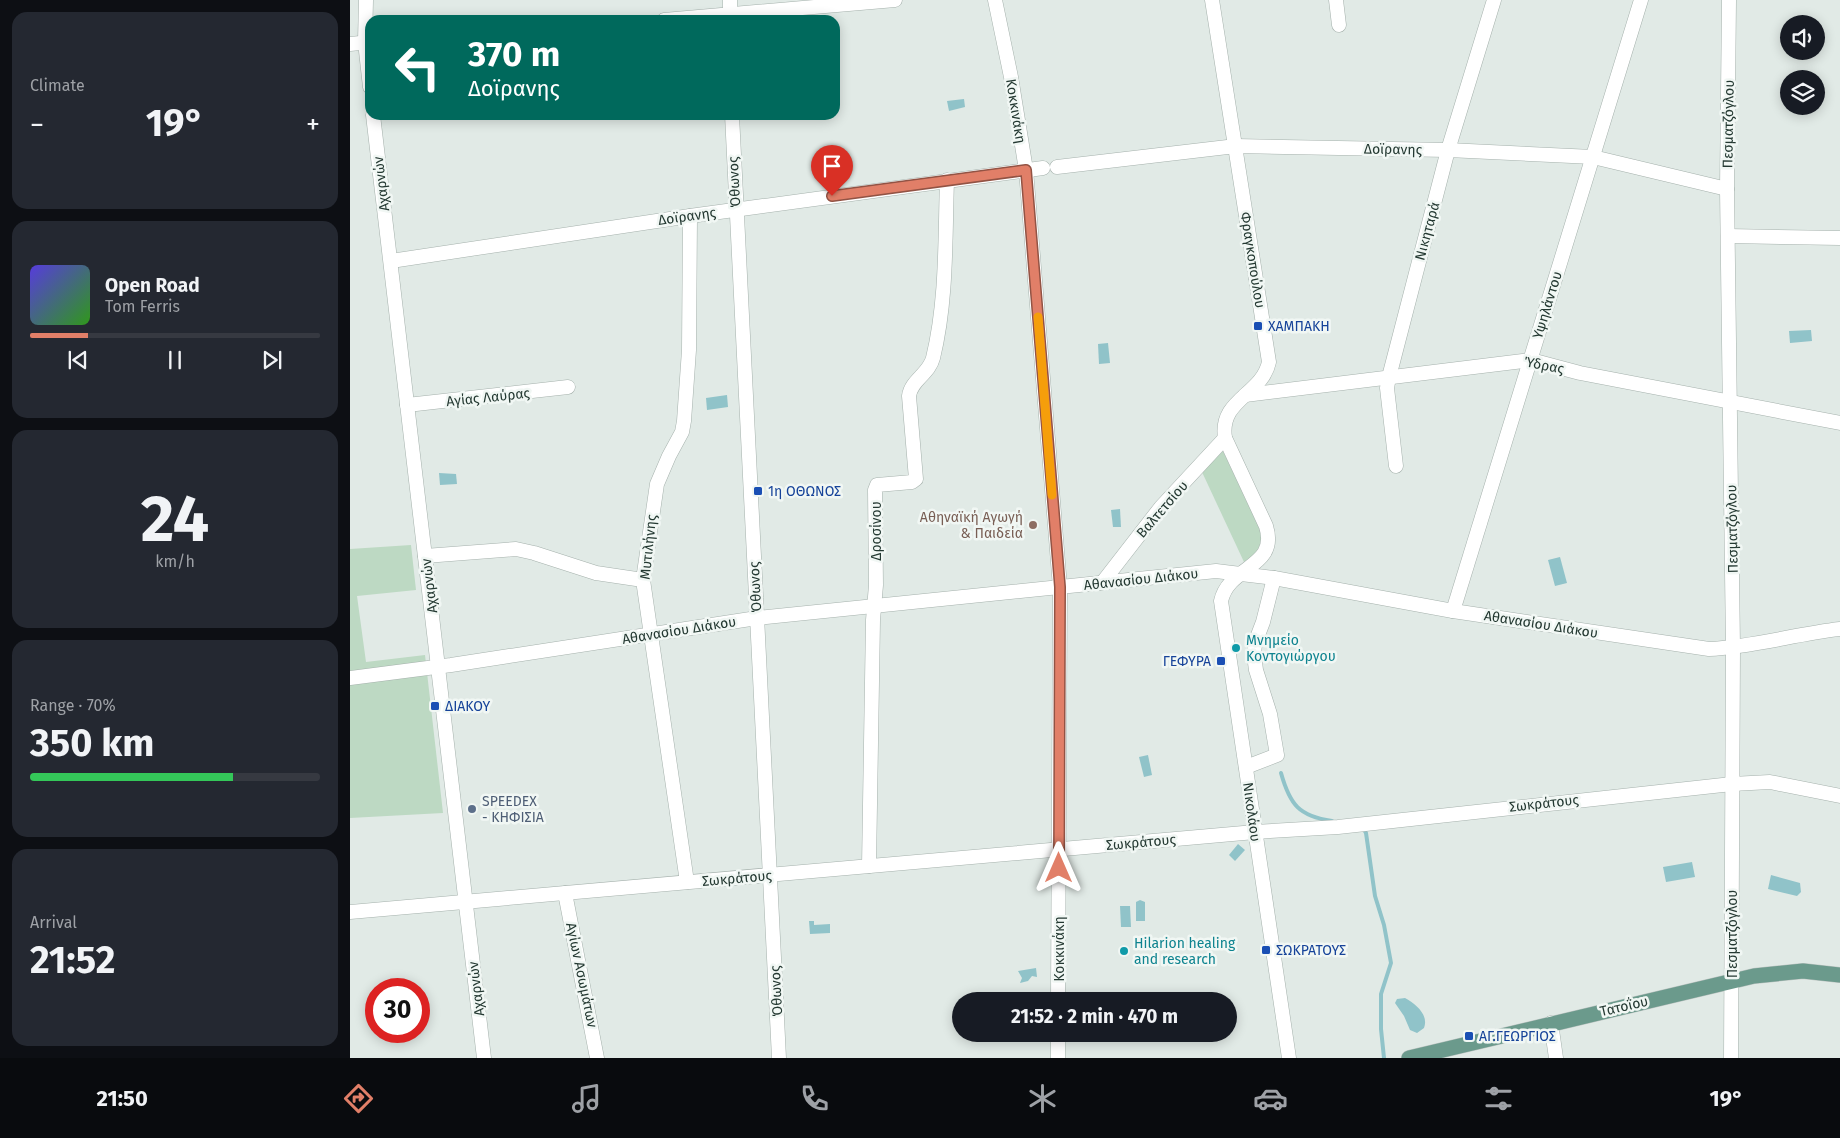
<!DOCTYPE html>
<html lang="en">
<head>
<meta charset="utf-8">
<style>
	:root { --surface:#171b24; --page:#242831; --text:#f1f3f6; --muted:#9ea1a6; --line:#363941; --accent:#e17f68 }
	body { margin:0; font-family:"Fira Sans",sans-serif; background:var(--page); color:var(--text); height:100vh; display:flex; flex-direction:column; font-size:19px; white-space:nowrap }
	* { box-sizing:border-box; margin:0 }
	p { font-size:16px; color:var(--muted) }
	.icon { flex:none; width:28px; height:28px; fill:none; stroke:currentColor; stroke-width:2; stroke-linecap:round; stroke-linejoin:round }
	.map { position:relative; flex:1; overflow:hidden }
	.details { display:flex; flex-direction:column; gap:12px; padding:12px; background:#0d0f14; width:350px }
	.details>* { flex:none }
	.banner { position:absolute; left:15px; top:15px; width:475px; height:105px; border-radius:15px; box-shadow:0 2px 12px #0003; background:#00695c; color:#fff; overflow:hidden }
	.buttons { position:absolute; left:1430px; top:15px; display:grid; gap:10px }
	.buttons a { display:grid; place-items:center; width:45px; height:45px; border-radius:50%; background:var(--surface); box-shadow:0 2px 12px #0003; font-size:25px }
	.speed { position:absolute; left:15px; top:978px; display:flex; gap:10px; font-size:25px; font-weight:700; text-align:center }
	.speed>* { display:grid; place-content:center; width:65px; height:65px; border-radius:50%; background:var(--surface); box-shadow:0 2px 12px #0003; line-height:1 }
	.speed .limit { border:8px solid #d22; background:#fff; color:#111 }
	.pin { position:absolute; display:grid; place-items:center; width:42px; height:42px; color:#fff; margin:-51px -21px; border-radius:50% 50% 50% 0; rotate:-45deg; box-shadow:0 0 5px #0007 }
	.pin .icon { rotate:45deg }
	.me { position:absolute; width:55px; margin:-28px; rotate:0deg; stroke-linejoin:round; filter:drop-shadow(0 0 4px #0008) }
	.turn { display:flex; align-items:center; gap:18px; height:105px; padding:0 20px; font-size:22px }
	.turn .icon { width:65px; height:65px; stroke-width:2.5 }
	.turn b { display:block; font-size:35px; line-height:42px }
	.big { font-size:38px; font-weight:700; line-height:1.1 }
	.details .tile { flex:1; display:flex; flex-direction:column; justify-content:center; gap:8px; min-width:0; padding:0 18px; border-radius:15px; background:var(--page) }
	.details .dial { align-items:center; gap:0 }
	.dial b { font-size:65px; line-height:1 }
	.song { display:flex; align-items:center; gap:15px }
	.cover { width:60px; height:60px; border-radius:8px; background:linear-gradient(135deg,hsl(250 70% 55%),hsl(110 70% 35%)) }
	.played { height:5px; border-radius:2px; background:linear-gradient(90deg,var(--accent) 20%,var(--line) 20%) }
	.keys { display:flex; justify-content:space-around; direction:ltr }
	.heat { display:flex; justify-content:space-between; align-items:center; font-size:28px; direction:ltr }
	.charge { height:8px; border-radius:4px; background:linear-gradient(90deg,#34c759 70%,var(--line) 0) }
	.trip { position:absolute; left:602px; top:992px; width:285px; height:50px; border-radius:25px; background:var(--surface); box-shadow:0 2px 12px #0003; font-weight:700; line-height:50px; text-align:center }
	.dock { display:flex; height:80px; justify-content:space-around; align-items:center; background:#090b0e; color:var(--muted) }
	.dock .icon { width:35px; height:35px }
	.dock .active { color:var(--accent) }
	.dock b { font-size:22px; color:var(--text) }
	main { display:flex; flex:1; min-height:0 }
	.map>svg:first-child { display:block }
</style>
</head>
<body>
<main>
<section class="details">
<div class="tile"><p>Climate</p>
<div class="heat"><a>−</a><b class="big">19°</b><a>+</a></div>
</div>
<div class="tile">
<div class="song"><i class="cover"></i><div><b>Open Road</b><p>Tom Ferris</p></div></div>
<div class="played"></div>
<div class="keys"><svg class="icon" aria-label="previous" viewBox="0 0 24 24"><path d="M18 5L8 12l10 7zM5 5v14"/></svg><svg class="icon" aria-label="pause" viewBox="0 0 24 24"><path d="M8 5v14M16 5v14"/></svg><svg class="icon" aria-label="next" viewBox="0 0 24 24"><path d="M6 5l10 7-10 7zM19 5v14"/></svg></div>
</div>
<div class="tile dial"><b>24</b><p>km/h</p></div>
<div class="tile"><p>Range · 70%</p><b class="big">350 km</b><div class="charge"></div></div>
<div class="tile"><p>Arrival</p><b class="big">21:52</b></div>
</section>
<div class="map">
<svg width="1490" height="1058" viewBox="0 0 1490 1058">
	<rect width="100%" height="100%" fill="#e1eae6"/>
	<!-- green -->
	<g fill="#bdd9c3">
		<path d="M873,451l39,83c0,13 -7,21 -18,28l-42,-90z"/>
		<polygon points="61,545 66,590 7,596 16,662 75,655 93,813 0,818 0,549"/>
	</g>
	<!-- water -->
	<g fill="#90c3c9">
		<polygon points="614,99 615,107 599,111 597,101"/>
		<polygon points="1461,330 1462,341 1440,343 1439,331"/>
		<polygon points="758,343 760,363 749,364 748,344"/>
		<polygon points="377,395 378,407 357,410 356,398"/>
		<polygon points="89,473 106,474 107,484 90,485"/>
		<polygon points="770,509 771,527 763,527 761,510"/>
		<polygon points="1210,557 1217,583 1205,586 1198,560"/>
		<polygon points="798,755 802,775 794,777 789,757"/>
		<polygon points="888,844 895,850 885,861 879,855"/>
		<polygon points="1342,862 1345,877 1316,882 1313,867"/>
		<polygon points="1421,875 1450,883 1451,892 1447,896 1418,889"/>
		<polygon points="790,900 795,902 795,921 786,921 786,902"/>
		<polygon points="770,906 780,906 781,927 771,927"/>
		<polygon points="459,921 464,921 464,925 480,924 480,933 460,934"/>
		<polygon points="686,968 687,977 682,976 678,981 670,983 672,978 668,971"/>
		<path d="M1055,998c11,6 24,17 19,30l-7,5 -7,-3 -6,-14 -9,-13 2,-4z"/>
	</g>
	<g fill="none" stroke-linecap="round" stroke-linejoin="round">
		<!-- stream -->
		<g stroke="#90c3c9" stroke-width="4">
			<path d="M931,773c9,32 18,43 51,48"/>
			<polyline points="1013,828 1016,833 1025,896 1034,925 1041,963 1031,994 1031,1029 1034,1058"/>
		</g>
		<!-- minor casing -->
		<g stroke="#a5b1ac" stroke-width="15">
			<g id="minor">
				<polyline points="16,0 15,42 20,87"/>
				<polyline points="645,0 661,77 676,170 710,587 708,1001"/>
				<path d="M862,0l57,362c-7,33 -50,37 -44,76l41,88c13,42 -37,39 -45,75l68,457"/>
				<polyline points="986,0 989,25"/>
				<polyline points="1379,0 1377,189 1383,648 1381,1058"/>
				<polyline points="314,20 545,0"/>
				<polyline points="380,20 380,0"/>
				<polyline points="0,44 20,42"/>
				<polyline points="23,115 134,1058"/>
				<polyline points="382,115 429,1058"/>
				<polyline points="707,167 886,146 1098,150 1243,157 1377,189"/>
				<polyline points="1378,236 1490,238"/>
				<polyline points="41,261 340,216 693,168"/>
				<polyline points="895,395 1181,360 1230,373 1490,423"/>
				<polyline points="57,405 218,387"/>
				<polyline points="1046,466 1037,388 1039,377 1098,150 1144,0"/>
				<polyline points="75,556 166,549 184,553 246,573 293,580"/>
				<polyline points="752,583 811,507 875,438"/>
				<polyline points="1103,611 1291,0"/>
				<path d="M0,678l101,-13 306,-47 459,-47 58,7 179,33 256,38c44,-2 87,-15 131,-20"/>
				<polyline points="896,767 927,755 920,714 906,670 904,655 905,643 913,622 924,578"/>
				<path d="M519,866l4,-246 3,-35 -1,-95 2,-5 35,-3 4,-3 -7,-83c2,-16 20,-22 24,-38 14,-57 12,-119 14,-178"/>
				<polyline points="337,882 293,580 307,484 319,456 332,432 334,421 339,350 340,216"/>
				<polyline points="215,893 247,1058"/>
				<polyline points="0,912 905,832 988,827 1382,784 1420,782 1490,796"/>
				<polyline points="1201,1023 1206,1058"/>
				<polyline points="708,1058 708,1034"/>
			</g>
		</g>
		<!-- major casing -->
		<g stroke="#bdc4c2" stroke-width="16">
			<polyline id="major" points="1059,1058 1404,976 1453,971 1490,975"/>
		</g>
		<!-- minor -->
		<use href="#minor" stroke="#fff" stroke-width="14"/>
		<!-- major -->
		<use href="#major" stroke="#6b9a8c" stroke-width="15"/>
	</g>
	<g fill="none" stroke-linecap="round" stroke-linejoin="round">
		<!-- route casing -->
		<g stroke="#925344" stroke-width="12">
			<polyline id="route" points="482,196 676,170 710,587 709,868"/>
		</g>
		<!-- route -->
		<use href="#route" stroke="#e17f68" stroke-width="9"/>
		<!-- slow -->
		<polyline stroke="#f59e0b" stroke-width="9" points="688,317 702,495"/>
	</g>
	<!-- markers -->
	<g fill="#1a4fb4" stroke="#f1f7f4" stroke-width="2">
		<rect x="903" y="321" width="10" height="10" rx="2.5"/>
		<rect x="403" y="486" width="10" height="10" rx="2.5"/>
		<rect x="866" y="656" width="10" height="10" rx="2.5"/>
		<rect x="80" y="701" width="10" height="10" rx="2.5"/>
		<rect x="911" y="945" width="10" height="10" rx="2.5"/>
		<rect x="1114" y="1031" width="10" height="10" rx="2.5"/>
	</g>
	<circle fill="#8d6e63" stroke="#f1f7f4" stroke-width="2" cx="683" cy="525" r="5"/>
	<g fill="#0f9aa8" stroke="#f1f7f4" stroke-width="2">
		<circle cx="886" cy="648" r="5"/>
		<circle cx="774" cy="951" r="5"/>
	</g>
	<circle fill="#5c6f8a" stroke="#f1f7f4" stroke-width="2" cx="122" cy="809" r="5"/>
	<g text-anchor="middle" stroke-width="5" stroke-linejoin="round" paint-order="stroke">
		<!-- street labels -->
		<g font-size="14" fill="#243932" stroke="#f1f7f4">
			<text transform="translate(666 111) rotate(81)" y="5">Κοκκινάκη</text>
			<text transform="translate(1378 124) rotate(-89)" y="5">Πεσματζόγλου</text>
			<text transform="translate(1043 149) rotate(1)" y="5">Δοϊρανης</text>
			<text transform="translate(384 182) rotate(-93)" y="5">Όθωνος</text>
			<text transform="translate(31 184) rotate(-97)" y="5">Αχαρνών</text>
			<text transform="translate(337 216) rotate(-8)" y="5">Δοϊρανης</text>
			<text transform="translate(1077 231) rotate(-75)" y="5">Νικηταρά</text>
			<text transform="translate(903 260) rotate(81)" y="5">Φραγκοπούλου</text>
			<text transform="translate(1197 305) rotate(-73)" y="5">Υψηλάντου</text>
			<text transform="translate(1194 365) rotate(11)" y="5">Ύδρας</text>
			<text transform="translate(138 397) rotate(-6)" y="5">Αγίας Λαύρας</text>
			<text transform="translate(812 509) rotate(-49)" y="5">Βαλτετσίου</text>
			<text transform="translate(1382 529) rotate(-91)" y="5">Πεσματζόγλου</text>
			<text transform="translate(526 531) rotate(-90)" y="5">Δροσίνου</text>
			<text transform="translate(298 547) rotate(-84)" y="5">Μυτιλήνης</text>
			<text transform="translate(791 579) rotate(-6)" y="5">Αθανασίου Διάκου</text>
			<text transform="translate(79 586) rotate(-97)" y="5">Αχαρνών</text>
			<text transform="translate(405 587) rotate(-93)" y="5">Όθωνος</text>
			<text transform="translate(1191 624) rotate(9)" y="5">Αθανασίου Διάκου</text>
			<text transform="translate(329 630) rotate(-9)" y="5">Αθανασίου Διάκου</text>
			<text transform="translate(1194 803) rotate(-6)" y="5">Σωκράτους</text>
			<text transform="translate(902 812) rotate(82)" y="5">Νικολάου</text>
			<text transform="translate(791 842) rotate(-5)" y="5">Σωκράτους</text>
			<text transform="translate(387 878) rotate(-5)" y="5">Σωκράτους</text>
			<text transform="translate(1382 934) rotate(-90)" y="5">Πεσματζόγλου</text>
			<text transform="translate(709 949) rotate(-90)" y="5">Κοκκινάκη</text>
			<text transform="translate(232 975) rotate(78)" y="5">Αγίων Ασωμάτων</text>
			<text transform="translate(126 989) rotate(-97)" y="5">Αχαρνών</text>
			<text transform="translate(426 991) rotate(-93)" y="5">Όθωνος</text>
			<text transform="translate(1274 1006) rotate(-13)" y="5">Τατοΐου</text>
		</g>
		<!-- transit labels -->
		<g font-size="14" fill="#164399" stroke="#f1f7f4" text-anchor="start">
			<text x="918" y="331">ΧΑΜΠΑΚΗ</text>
			<text x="418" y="496">1η ΟΘΩΝΟΣ</text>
			<text x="861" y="666" text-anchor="end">ΓΕΦΥΡΑ</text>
			<text x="95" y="711">ΔΙΑΚΟΥ</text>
			<text x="926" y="955">ΣΩΚΡΑΤΟΥΣ</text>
			<text x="1129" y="1041">ΑΓ.ΓΕΩΡΓΙΟΣ</text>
		</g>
		<!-- education labels -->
		<g font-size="14" fill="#785e54" stroke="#f1f7f4" text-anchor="end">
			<text x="673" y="522">Αθηναϊκή Αγωγή<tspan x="673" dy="16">&amp; Παιδεία</tspan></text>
		</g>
		<!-- culture labels -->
		<g font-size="14" fill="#0d838f" stroke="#f1f7f4" text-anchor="start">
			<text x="896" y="645">Μνημείο<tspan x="896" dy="16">Κοντογιώργου</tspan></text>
			<text x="784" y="948">Hilarion healing<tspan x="784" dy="16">and research</tspan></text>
		</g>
		<!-- service labels -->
		<g font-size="14" fill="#4e5e75" stroke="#f1f7f4" text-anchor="start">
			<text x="132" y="806">SPEEDEX<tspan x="132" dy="16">- ΚΗΦΙΣΙΑ</tspan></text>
		</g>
	</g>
</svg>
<div class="buttons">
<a><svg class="icon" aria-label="sound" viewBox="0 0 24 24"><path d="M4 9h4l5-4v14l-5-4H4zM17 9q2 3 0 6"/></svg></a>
<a><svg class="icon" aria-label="layers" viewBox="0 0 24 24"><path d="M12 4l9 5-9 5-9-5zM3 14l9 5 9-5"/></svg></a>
</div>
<div class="speed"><div class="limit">30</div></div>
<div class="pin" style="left:482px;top:196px;background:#d93025"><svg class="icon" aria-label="arrive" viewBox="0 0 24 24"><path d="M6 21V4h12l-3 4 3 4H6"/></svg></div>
<svg class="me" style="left:709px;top:868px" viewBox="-20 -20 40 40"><path d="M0-17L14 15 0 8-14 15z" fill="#e17f68" stroke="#fff" stroke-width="4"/></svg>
<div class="trip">21:52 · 2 min · 470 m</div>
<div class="banner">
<div class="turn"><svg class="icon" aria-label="left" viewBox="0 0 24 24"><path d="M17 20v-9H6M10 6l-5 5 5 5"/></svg><div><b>370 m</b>Δοϊρανης</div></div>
</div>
</div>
</main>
<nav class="dock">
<b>21:50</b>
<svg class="icon active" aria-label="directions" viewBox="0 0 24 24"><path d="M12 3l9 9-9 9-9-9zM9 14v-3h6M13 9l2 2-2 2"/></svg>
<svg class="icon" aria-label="music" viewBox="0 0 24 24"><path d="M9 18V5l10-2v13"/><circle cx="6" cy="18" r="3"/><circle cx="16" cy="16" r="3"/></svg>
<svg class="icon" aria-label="phone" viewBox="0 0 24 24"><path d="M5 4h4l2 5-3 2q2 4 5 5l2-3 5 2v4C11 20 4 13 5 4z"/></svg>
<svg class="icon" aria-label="climate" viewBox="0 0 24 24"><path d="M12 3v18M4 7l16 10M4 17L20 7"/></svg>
<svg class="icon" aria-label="car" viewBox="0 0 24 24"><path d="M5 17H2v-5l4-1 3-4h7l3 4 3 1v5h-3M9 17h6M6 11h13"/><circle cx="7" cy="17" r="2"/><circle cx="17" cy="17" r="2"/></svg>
<svg class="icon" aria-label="filters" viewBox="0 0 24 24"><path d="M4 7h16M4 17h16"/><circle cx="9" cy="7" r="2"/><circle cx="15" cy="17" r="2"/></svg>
<b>19°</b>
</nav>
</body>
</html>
